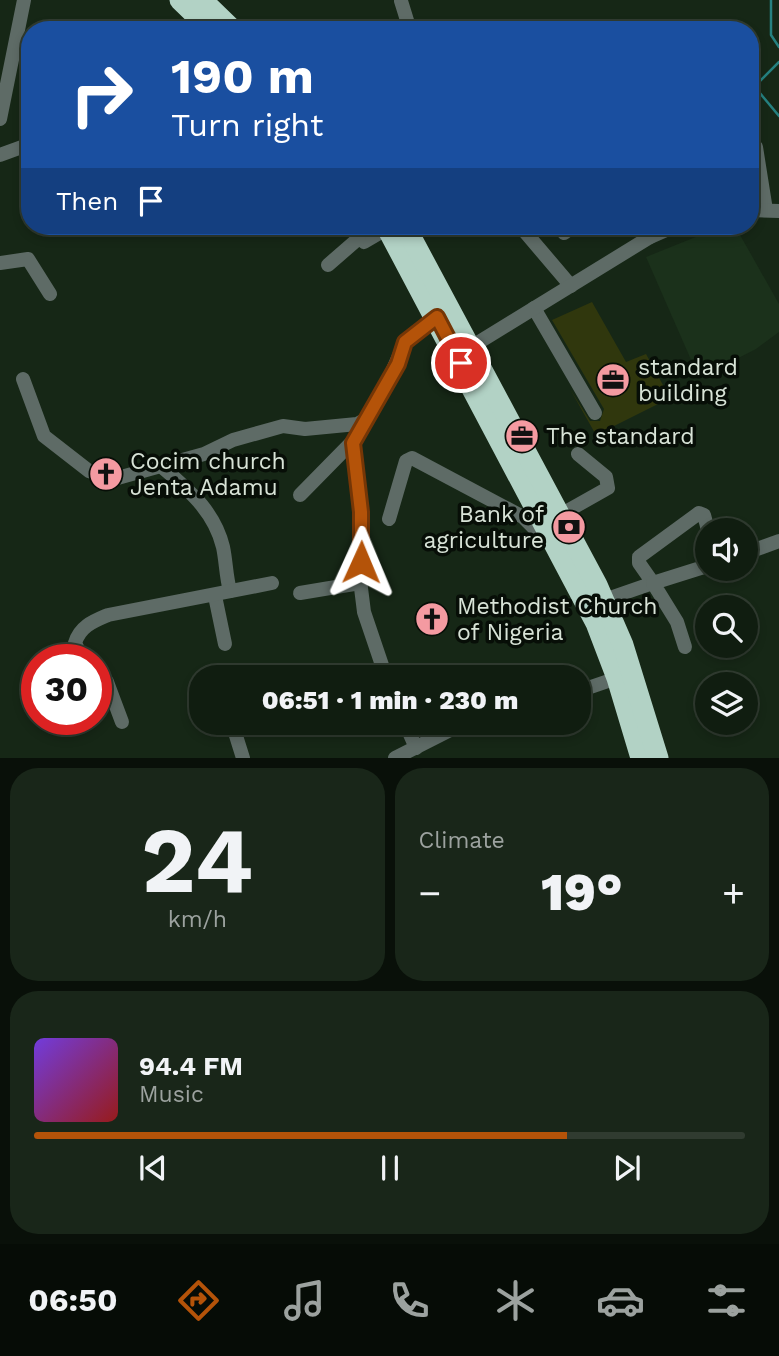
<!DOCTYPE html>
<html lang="en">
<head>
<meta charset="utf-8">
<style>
	:root { --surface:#101d10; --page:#192619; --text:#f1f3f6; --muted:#9ca29f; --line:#303b30; --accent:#b45309 }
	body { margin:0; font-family:"Work Sans",sans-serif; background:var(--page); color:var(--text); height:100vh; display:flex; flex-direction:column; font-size:26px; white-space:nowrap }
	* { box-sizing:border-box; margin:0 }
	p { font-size:23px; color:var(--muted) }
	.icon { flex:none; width:38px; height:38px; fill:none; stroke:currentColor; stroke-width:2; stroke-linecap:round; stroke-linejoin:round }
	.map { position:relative; height:758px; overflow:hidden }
	.side { display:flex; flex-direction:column; gap:10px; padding:10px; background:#091009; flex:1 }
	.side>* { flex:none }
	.top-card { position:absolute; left:21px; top:21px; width:738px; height:214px; border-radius:28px; box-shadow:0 4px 10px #0003,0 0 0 2px var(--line); background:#1a4fa0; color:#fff; overflow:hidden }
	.fabs { position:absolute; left:695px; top:518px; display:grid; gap:14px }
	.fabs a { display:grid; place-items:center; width:63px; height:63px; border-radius:50%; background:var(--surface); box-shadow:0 4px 10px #0003,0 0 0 2px var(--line); font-size:35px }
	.speed { position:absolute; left:21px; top:644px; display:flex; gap:14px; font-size:35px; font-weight:700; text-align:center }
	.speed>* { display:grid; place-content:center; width:91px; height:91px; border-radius:50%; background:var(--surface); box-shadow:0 4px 10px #0003,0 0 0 2px var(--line); line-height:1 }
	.speed .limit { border:10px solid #d22; background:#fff; color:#111 }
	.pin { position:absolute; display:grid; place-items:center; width:60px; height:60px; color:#fff; margin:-30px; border:4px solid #fff; border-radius:50%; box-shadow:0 2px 7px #0007 }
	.me { position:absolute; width:77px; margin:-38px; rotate:1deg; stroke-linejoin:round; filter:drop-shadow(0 0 5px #0008) }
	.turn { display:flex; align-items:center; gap:24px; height:147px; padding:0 35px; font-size:32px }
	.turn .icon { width:91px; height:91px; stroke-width:2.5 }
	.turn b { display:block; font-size:49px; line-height:60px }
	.then { display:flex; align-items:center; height:66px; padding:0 35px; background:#0003; gap:14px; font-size:26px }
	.big { font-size:52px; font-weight:800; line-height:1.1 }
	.side .card { flex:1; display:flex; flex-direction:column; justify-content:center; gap:10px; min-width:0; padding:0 24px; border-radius:28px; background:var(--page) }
	.side .dial { align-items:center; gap:0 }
	.dial b { font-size:91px; line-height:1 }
	.song { display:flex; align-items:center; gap:21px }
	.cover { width:84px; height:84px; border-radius:10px; background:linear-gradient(135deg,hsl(260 70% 55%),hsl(0 70% 35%)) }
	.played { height:7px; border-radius:4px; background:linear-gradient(90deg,var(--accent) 75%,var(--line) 75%) }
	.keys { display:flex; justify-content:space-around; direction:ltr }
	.heat { display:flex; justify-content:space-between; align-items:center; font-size:38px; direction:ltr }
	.side .tiles { flex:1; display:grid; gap:10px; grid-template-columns:1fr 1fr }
	.card:last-child { grid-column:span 2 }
	.trip { position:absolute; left:189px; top:665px; width:402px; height:70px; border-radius:28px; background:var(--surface); box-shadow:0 4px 10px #0003,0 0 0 2px var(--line); font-weight:800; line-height:70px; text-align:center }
	.menu { display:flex; height:112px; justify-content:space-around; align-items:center; background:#060c06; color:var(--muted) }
	.menu .icon { width:49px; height:49px }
	.menu .selected { color:var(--accent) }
	.menu b { font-size:32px; color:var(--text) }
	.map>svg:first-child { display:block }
</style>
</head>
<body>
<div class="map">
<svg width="779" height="758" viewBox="0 0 779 758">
	<rect width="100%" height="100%" fill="#162716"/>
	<!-- built -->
	<polygon fill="#1b311b" points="723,226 735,226 779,304 779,332 756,349 699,378 646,257"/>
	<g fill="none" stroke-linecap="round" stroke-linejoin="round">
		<!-- stream -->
		<g stroke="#258080" stroke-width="2.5">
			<polyline points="771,0 771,35 779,47"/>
			<polyline points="779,62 758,83 759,92 779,116"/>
		</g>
	</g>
	<!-- building -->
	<polygon fill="#30370d" points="592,302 626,362 646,354 670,398 596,435 570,389 590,421 600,421 604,409 552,320"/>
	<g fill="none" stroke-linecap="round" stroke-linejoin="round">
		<!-- minor -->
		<g stroke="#5e6b66" stroke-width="14">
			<polyline points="401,1 410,30"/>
			<polyline points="0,119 24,0"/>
			<polyline points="756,147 766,210"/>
			<polyline points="0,155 30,144"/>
			<polyline points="751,210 779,211"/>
			<polyline points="349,226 364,242 388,228"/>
			<polyline points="520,226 571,286"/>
			<polyline points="642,226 650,237"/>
			<polyline points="564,233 574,226"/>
			<polyline points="0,263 28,259 50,294"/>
			<polyline points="328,265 359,238"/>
			<polyline points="534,308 595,413"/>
			<polyline points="471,347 650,237 675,226"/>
			<polyline points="23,379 44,436 89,471 114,479 204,454 233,440 283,426 305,429 357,424 366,419 384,390 405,342 437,317"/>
			<polyline points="353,443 361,512 360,580 364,612 386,677"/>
			<path d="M161,466c27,24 53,44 62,81 3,14 3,29 7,44"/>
			<polyline points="300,495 355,439"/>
			<polyline points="560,515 608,488 606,477 578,454"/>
			<polyline points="389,519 406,461 412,458 523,517 534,528 546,525"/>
			<polyline points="746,553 779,541"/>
			<polyline points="300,593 360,583"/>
			<polyline points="215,596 225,644"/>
			<polyline points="604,600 653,583 639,563 639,557 699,513 704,515 708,530"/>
			<polyline points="685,647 677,622 653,583 707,566"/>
			<path d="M83,660l-8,-17c5,-17 19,-22 33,-28l164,-32"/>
			<polyline points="96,664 107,682 122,722"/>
			<polyline points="242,677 265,671"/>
			<polyline points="579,691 617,678"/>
			<polyline points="232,723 243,758"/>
			<polyline points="405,723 416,748"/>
			<polyline points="395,758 464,723"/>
		</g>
		<!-- highway -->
		<g stroke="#b2d2c5" stroke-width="21">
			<polyline points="180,0 211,30"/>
			<polyline points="202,0 233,30"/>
			<polyline points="386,226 596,623 617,678 641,758"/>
			<polyline points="405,226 597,585 623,645 658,758"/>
		</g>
	</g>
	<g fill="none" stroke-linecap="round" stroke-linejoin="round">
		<!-- route casing -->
		<g stroke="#753606" stroke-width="18">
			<polyline id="route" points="361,562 361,512 353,443 398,364 405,342 437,317 461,363"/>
		</g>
		<!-- route -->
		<use href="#route" stroke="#b45309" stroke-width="12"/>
	</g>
	<!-- icons -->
	<defs>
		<g id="office-disc" transform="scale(1.75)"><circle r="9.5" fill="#f49aa1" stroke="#070e07"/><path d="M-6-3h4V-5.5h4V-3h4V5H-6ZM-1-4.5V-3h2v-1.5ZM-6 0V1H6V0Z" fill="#111"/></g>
		<g id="church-disc" transform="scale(1.75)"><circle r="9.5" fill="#f49aa1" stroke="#070e07"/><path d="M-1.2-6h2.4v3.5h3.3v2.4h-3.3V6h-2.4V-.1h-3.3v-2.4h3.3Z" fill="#111"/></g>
		<g id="bank-disc" transform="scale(1.75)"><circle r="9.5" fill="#f49aa1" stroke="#070e07"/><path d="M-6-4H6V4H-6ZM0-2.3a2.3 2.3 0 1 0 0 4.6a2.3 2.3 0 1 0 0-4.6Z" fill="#111"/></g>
	</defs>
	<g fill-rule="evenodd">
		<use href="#office-disc" x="613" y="380"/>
		<use href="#office-disc" x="522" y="436"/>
		<use href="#church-disc" x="106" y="474"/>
		<use href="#bank-disc" x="569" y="527"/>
		<use href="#church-disc" x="432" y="619"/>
	</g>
	<g text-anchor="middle" stroke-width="7" stroke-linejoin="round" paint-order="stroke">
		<!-- poi labels -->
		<g font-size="23" fill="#d8e3d7" stroke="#070e07" text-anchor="start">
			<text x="638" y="375">standard<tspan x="638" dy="26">building</tspan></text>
			<text x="546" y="444">The standard</text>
			<text x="130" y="469">Cocim church<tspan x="130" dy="26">Jenta Adamu</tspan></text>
			<text x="544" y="522" text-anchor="end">Bank of<tspan x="544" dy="26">agriculture</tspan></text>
			<text x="457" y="614">Methodist Church<tspan x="457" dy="26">of Nigeria</tspan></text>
		</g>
	</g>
</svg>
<div class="fabs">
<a><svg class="icon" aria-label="sound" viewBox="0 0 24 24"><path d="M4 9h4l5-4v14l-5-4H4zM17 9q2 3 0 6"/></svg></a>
<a><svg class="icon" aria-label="search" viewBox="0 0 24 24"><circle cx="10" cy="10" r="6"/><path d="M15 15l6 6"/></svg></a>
<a><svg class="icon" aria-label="layers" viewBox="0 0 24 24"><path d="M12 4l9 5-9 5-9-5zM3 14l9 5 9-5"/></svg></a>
</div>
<div class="speed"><div class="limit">30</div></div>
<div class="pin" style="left:461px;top:363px;background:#d93025"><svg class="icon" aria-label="arrive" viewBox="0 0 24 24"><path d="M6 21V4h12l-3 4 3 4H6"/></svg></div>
<svg class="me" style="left:361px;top:562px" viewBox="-20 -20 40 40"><path d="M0-17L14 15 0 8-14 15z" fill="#b45309" stroke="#fff" stroke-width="4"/></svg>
<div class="trip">06:51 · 1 min · 230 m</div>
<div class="top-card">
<div class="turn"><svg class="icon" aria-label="right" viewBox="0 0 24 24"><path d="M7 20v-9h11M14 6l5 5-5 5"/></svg><div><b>190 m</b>Turn right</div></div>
<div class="then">Then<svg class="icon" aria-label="arrive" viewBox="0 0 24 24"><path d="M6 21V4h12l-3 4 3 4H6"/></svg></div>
</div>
</div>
<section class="side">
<div class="tiles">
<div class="card dial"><b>24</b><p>km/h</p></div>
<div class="card"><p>Climate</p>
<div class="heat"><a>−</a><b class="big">19°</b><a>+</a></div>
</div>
<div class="card">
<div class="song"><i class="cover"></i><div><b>94.4 FM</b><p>Music</p></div></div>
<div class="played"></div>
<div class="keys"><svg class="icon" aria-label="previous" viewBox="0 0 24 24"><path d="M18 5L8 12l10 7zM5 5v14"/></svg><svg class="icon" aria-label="pause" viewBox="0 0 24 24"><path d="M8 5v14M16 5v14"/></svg><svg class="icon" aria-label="next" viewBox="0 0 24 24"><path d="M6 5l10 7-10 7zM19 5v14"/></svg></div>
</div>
</div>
</section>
<nav class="menu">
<b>06:50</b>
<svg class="icon selected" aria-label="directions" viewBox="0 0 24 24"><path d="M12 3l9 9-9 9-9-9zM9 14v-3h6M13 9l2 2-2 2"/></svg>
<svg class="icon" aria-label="music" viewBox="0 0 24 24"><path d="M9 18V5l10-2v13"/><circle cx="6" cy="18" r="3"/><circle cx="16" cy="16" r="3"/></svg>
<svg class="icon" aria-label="phone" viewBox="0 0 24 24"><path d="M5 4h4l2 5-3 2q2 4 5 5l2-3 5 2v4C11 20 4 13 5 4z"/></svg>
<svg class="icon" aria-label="climate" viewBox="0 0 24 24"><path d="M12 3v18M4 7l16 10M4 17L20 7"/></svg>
<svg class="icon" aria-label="car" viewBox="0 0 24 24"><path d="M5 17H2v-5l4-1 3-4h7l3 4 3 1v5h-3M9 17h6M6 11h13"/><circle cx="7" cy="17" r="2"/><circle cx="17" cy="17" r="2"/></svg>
<svg class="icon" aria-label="filters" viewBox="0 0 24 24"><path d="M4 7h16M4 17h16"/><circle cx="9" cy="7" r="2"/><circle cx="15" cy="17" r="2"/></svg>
</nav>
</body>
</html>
